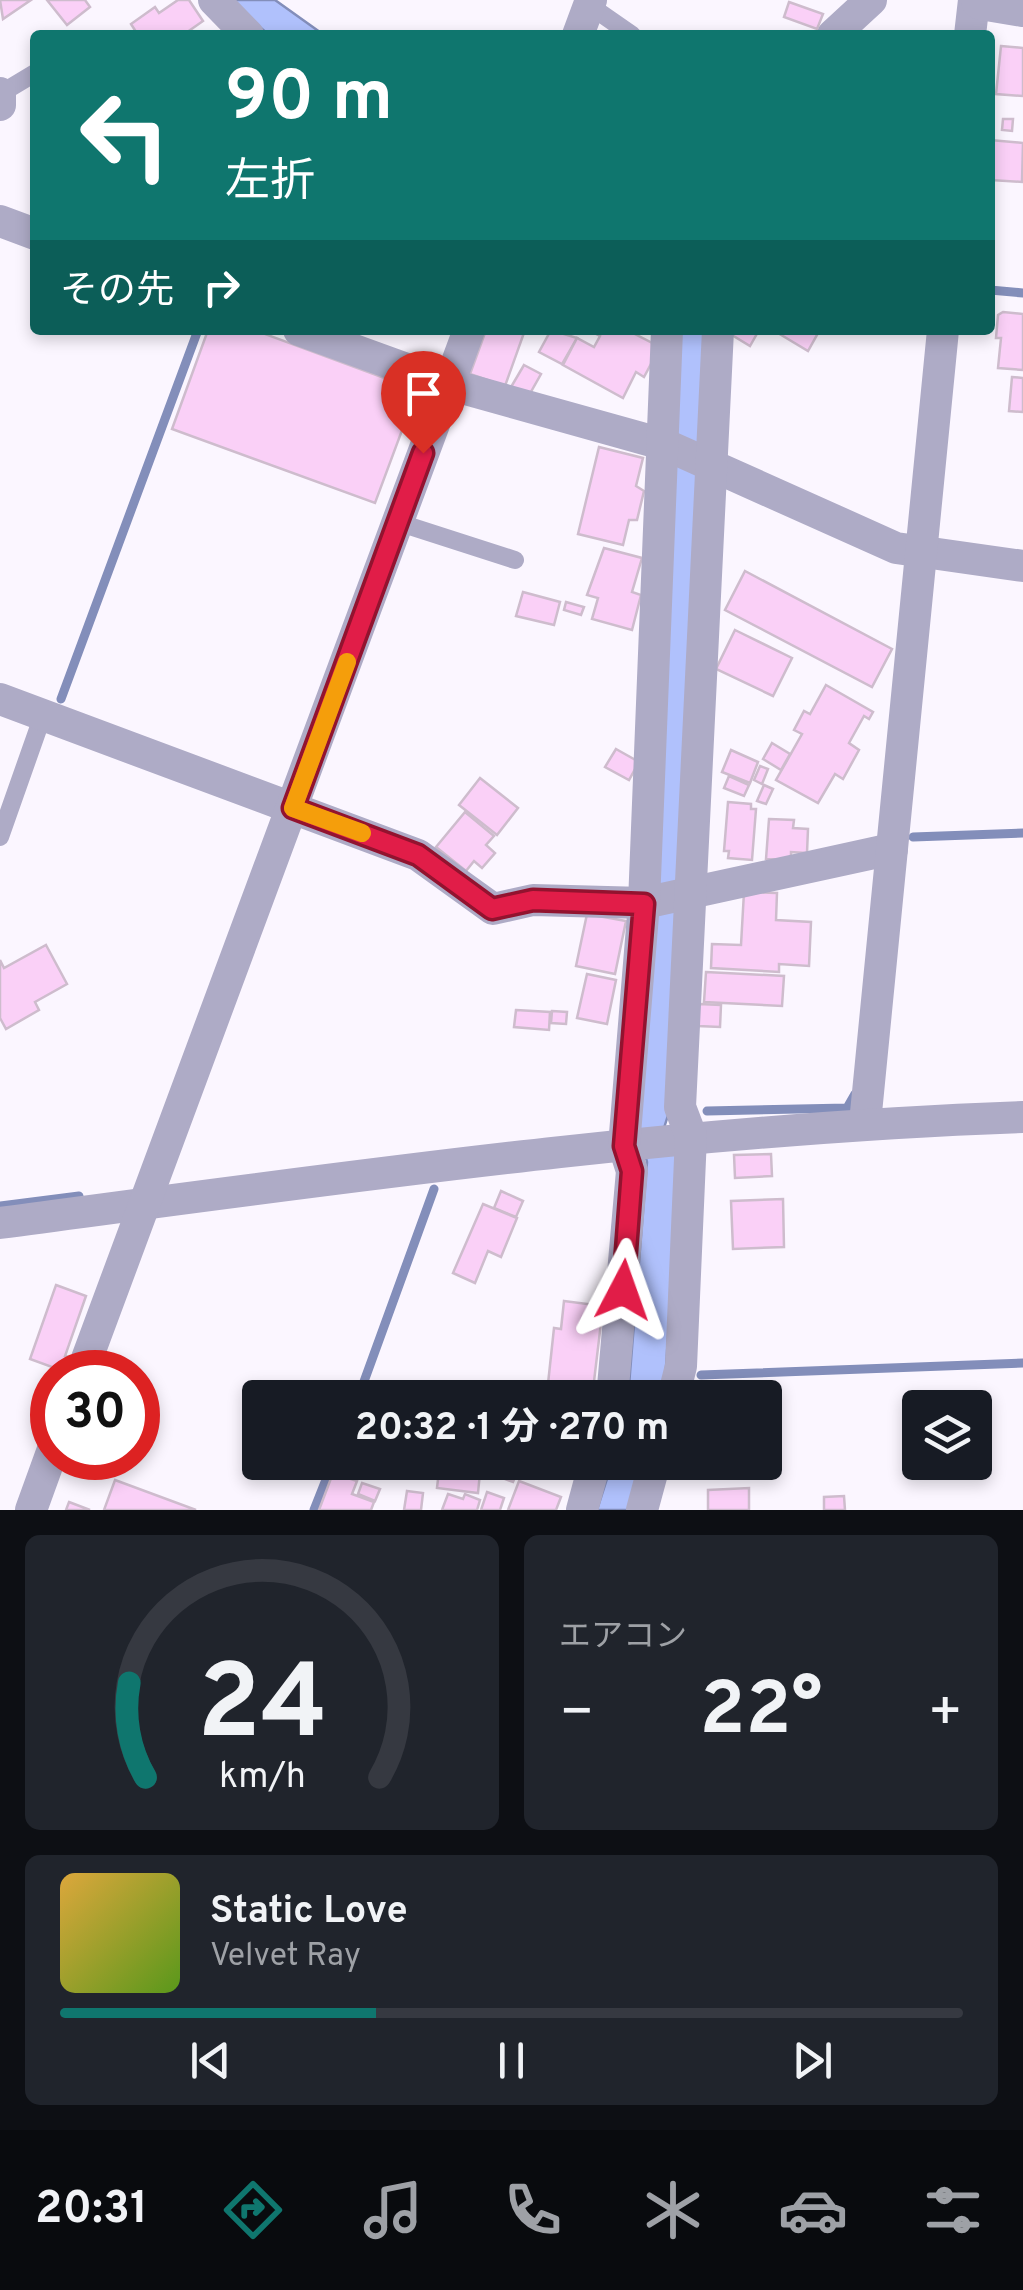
<!DOCTYPE html>
<html lang="ja">
<head>
<meta charset="utf-8">
<style>
	:root { --surface:#171b24; --page:#20242c; --text:#f1f3f6; --muted:#9ea1a6; --line:#363941; --accent:#0f766e }
	body { margin:0; font-family:Overpass,"Noto Sans JP",sans-serif; background:var(--page); color:var(--text); height:100vh; display:flex; flex-direction:column; font-size:38px; white-space:nowrap }
	* { box-sizing:border-box; margin:0 }
	p { font-size:32px; color:var(--muted) }
	.icon { flex:none; width:55px; height:55px; fill:none; stroke:currentColor; stroke-width:2; stroke-linecap:round; stroke-linejoin:round }
	.map { position:relative; height:1510px; overflow:hidden }
	.drawer { display:flex; flex-direction:column; gap:25px; padding:25px; background:#0d0f14; flex:1 }
	.drawer>* { flex:none }
	.top-card { position:absolute; left:30px; top:30px; width:965px; height:305px; border-radius:10px; box-shadow:0 5px 15px #0003; background:#0f766e; color:#fff; overflow:hidden }
	.tools { position:absolute; left:902px; top:1390px; display:grid; gap:20px }
	.tools a { display:grid; place-items:center; width:90px; height:90px; border-radius:10px; background:var(--surface); box-shadow:0 5px 15px #0003; font-size:50px }
	.speed { position:absolute; left:30px; top:1350px; display:flex; gap:20px; font-size:50px; font-weight:700; text-align:center }
	.speed>* { display:grid; place-content:center; width:130px; height:130px; border-radius:50%; background:var(--surface); box-shadow:0 5px 15px #0003; line-height:1 }
	.speed .limit { border:15px solid #d22; background:#fff; color:#111 }
	.pin { position:absolute; display:grid; place-items:center; width:85px; height:85px; color:#fff; margin:-102px -42px; border-radius:50% 50% 50% 0; rotate:-45deg; box-shadow:0 0 10px #0007 }
	.pin .icon { rotate:45deg }
	.me { position:absolute; width:110px; margin:-55px; rotate:4deg; stroke-linejoin:round; filter:drop-shadow(0 0 8px #0008) }
	.turn { display:flex; align-items:center; gap:35px; height:210px; padding:0 30px; font-size:45px }
	.turn .icon { width:130px; height:130px; stroke-width:2.5 }
	.turn b { display:block; font-size:70px; line-height:85px }
	.then { display:flex; align-items:center; height:95px; padding:0 30px; background:#0003; gap:20px; font-size:38px }
	.big { font-size:75px; font-weight:700; line-height:1.1 }
	.drawer .tile { flex:1; display:flex; flex-direction:column; justify-content:center; gap:15px; min-width:0; padding:0 35px; border-radius:15px; background:var(--page) }
	.drawer .dial { align-items:center; gap:0 }
	.dial svg { height:260px; overflow:visible; fill:none; stroke:var(--line); stroke-width:7; stroke-linecap:round; text-anchor:middle }
	.dial text { fill:var(--text); stroke:none }
	.song { display:flex; align-items:center; gap:30px }
	.cover { width:120px; height:120px; border-radius:15px; background:linear-gradient(135deg,hsl(40 70% 55%),hsl(90 70% 35%)) }
	.played { height:10px; border-radius:5px; background:linear-gradient(90deg,var(--accent) 35%,var(--line) 35%) }
	.keys { display:flex; justify-content:space-around; direction:ltr }
	.heat { display:flex; justify-content:space-between; align-items:center; font-size:55px; direction:ltr }
	.drawer .tiles { flex:1; display:grid; gap:25px; grid-template-columns:1fr 1fr }
	.tile:last-child { grid-column:span 2 }
	.trip { position:absolute; left:242px; top:1380px; width:540px; height:100px; border-radius:10px; background:var(--surface); box-shadow:0 5px 15px #0003; font-weight:700; line-height:100px; text-align:center }
	.dock { display:flex; height:160px; justify-content:space-around; align-items:center; background:#090b0e; color:var(--muted) }
	.dock .icon { width:70px; height:70px }
	.dock .on { color:var(--accent) }
	.dock b { font-size:45px; color:var(--text) }
	.map>svg:first-child { display:block }
</style>
</head>
<body>
<div class="map">
<svg width="1023" height="1510" viewBox="0 0 1023 1510">
	<rect width="100%" height="100%" fill="#fbf6ff"/>
	<!-- water -->
	<g fill="#b0c1fc" stroke="#838eba" stroke-width="2.5">
		<polygon points="229,0 275,0 324,35 269,35"/>
		<polygon points="675,330 708,330 669,1112 664,1128 680,1158 664,1397 628,1398 647,1162 637,1121"/>
		<polygon points="612,1463 648,1463 633,1510 597,1510"/>
	</g>
	<g fill="none" stroke-linecap="round" stroke-linejoin="round">
		<!-- stream -->
		<g stroke="#838eba" stroke-width="9">
			<polyline points="990,290 1023,293"/>
			<polyline points="61,699 198,330"/>
			<polyline points="913,837 1023,833"/>
			<polyline points="707,1111 847,1108 855,1094"/>
			<polyline points="0,1206 79,1196"/>
			<polyline points="701,1375 1023,1363"/>
			<polyline points="358,1398 434,1189"/>
			<polyline points="314,1510 333,1462"/>
		</g>
	</g>
	<!-- building -->
	<g fill="#fad0f7" stroke="#cebccd" stroke-width="2.5">
		<polygon points="0,0 31,0 3,19"/>
		<polygon points="47,0 85,0 90,7 67,25"/>
		<polygon points="178,0 189,0 203,21 183,35 138,35 131,24 155,7 159,13"/>
		<polygon points="789,2 823,14 817,29 784,17"/>
		<polygon points="1001,46 1023,48 1023,96 996,94"/>
		<polygon points="1003,119 1013,119 1012,131 1002,130"/>
		<polygon points="990,140 1023,143 1022,182 991,180 990,187"/>
		<polygon points="1003,312 1023,314 1023,370 998,368 1001,338 996,338 998,315"/>
		<polygon points="208,330 254,330 417,390 375,503 172,429"/>
		<polygon points="486,330 525,330 505,386 470,374"/>
		<polygon points="551,330 577,338 562,364 539,352"/>
		<polygon points="588,330 638,330 635,334 660,347 644,377 636,372 623,398 563,365 577,338 594,347 600,336"/>
		<polygon points="735,330 759,330 750,346 732,335"/>
		<polygon points="773,330 814,330 818,333 808,351"/>
		<polygon points="524,365 541,374 528,397 511,387"/>
		<polygon points="1012,377 1023,378 1023,412 1009,411"/>
		<polygon points="599,447 643,458 636,486 644,491 637,520 629,520 623,545 578,534"/>
		<polygon points="604,548 642,558 632,592 641,595 632,630 592,619 598,598 587,595"/>
		<polygon points="745,571 892,649 872,687 725,610"/>
		<polygon points="523,592 560,602 554,625 516,616"/>
		<polygon points="566,602 584,607 581,615 564,610"/>
		<polygon points="735,630 792,658 773,696 716,669"/>
		<polygon points="826,685 873,712 869,719 864,716 849,743 859,750 843,779 835,774 818,803 776,780 802,734 794,730 804,711 810,714"/>
		<polygon points="772,743 790,754 781,770 763,759"/>
		<polygon points="616,749 639,762 629,780 605,767"/>
		<polygon points="731,750 758,762 750,783 722,772"/>
		<polygon points="760,766 768,769 762,784 754,780"/>
		<polygon points="729,776 749,785 744,796 724,788"/>
		<polygon points="480,778 518,808 497,835 459,805"/>
		<polygon points="764,785 773,789 766,804 757,801"/>
		<polygon points="728,802 751,804 751,809 756,809 752,860 728,858 729,851 724,851"/>
		<polygon points="465,812 494,836 486,845 495,853 482,868 474,861 466,871 436,847"/>
		<polygon points="769,819 794,820 793,828 808,829 807,853 791,852 791,860 766,859"/>
		<polygon points="744,892 777,893 776,920 811,922 809,966 779,964 779,972 711,968 712,944 741,945"/>
		<polygon points="587,914 626,921 615,974 576,966"/>
		<polygon points="46,945 67,984 35,1002 39,1010 6,1029 0,1018 0,960 4,968"/>
		<polygon points="706,972 784,976 782,1006 704,1002"/>
		<polygon points="587,974 616,980 607,1024 577,1018"/>
		<polygon points="699,1004 721,1005 720,1027 698,1026"/>
		<polygon points="516,1010 550,1012 549,1030 514,1027"/>
		<polygon points="552,1011 567,1012 566,1024 551,1023"/>
		<polygon points="771,1154 772,1176 735,1178 734,1155"/>
		<polygon points="501,1191 523,1201 516,1217 494,1208"/>
		<polygon points="783,1199 784,1247 733,1249 731,1201"/>
		<polygon points="483,1204 517,1218 501,1257 488,1251 475,1283 453,1273"/>
		<polygon points="56,1285 86,1296 65,1356 69,1357 65,1368 60,1370 30,1359"/>
		<polygon points="564,1301 603,1306 592,1398 547,1393 554,1328 561,1329"/>
		<polygon points="440,1462 481,1462 478,1493 437,1488"/>
		<polygon points="496,1462 518,1470 513,1482 492,1474"/>
		<polygon points="333,1473 357,1481 352,1494 374,1502 371,1510 319,1510"/>
		<polygon points="115,1480 196,1510 104,1510"/>
		<polygon points="519,1481 561,1497 556,1510 508,1510"/>
		<polygon points="362,1483 380,1489 375,1501 358,1494"/>
		<polygon points="749,1488 749,1510 708,1510 708,1490"/>
		<polygon points="407,1491 423,1493 421,1510 404,1510"/>
		<polygon points="487,1492 504,1498 500,1510 481,1510"/>
		<polygon points="448,1494 463,1499 465,1494 480,1500 477,1510 442,1510"/>
		<polygon points="844,1496 845,1510 824,1510 824,1497"/>
		<polygon points="69,1502 90,1510 66,1510"/>
	</g>
	<g fill="none" stroke-linecap="round" stroke-linejoin="round">
		<!-- service -->
		<g stroke="#aeabc6" stroke-width="18">
			<polyline points="589,5 632,35"/>
			<polyline points="0,94 35,73"/>
			<polyline points="397,522 515,560"/>
			<polyline points="0,837 43,715"/>
		</g>
		<!-- minor -->
		<g stroke="#aeabc6" stroke-width="32">
			<polyline points="214,0 248,35"/>
			<polyline points="578,35 591,0"/>
			<polyline points="833,35 871,0"/>
			<polyline points="970,35 974,0"/>
			<polyline points="0,93 0,105"/>
			<polyline points="0,221 35,234"/>
			<polyline points="299,330 448,384 666,445 896,548 1023,566"/>
			<polyline points="0,699 418,855 493,909 533,900 644,903 892,849"/>
			<polyline points="865,1123 943,330"/>
			<path d="M0,1223c340,-45 680,-94 1023,-106"/>
			<polyline points="82,1372 469,330"/>
			<polyline points="612,1398 632,1171 624,1146 644,903 667,330"/>
			<polyline points="673,1398 681,1366 691,1136 680,1107 718,330"/>
			<polyline points="31,1510 52,1452"/>
			<polyline points="582,1510 595,1462"/>
			<polyline points="642,1510 655,1462"/>
		</g>
		<!-- tertiary -->
		<polyline stroke="#aeabc6" stroke-width="40" points="981,0 1023,7"/>
	</g>
	<g fill="none" stroke-linecap="round" stroke-linejoin="round">
		<!-- route casing -->
		<g stroke="#92132f" stroke-width="25">
			<polyline id="route" points="423,453 293,808 418,855 492,909 533,900 644,904 624,1146 632,1171 623,1290"/>
		</g>
		<!-- route -->
		<use href="#route" stroke="#e11d48" stroke-width="18"/>
		<!-- slow -->
		<polyline stroke="#f59e0b" stroke-width="18" points="347,662 293,808 362,833"/>
	</g>
</svg>
<div class="tools">
<a><svg class="icon" aria-label="layers" viewBox="0 0 24 24"><path d="M12 4l9 5-9 5-9-5zM3 14l9 5 9-5"/></svg></a>
</div>
<div class="speed"><div class="limit">30</div></div>
<div class="pin" style="left:423px;top:453px;background:#d93025"><svg class="icon" aria-label="arrive" viewBox="0 0 24 24"><path d="M6 21V4h12l-3 4 3 4H6"/></svg></div>
<svg class="me" style="left:623px;top:1290px" viewBox="-20 -20 40 40"><path d="M0-17L14 15 0 8-14 15z" fill="#e11d48" stroke="#fff" stroke-width="4"/></svg>
<div class="trip">20:32 · 1 分 · 270 m</div>
<div class="top-card">
<div class="turn"><svg class="icon" aria-label="left" viewBox="0 0 24 24"><path d="M17 20v-9H6M10 6l-5 5 5 5"/></svg><div><b>90 m</b>左折</div></div>
<div class="then">その先<svg class="icon" aria-label="right" viewBox="0 0 24 24"><path d="M7 20v-9h11M14 6l5 5-5 5"/></svg></div>
</div>
</div>
<section class="drawer">
<div class="tiles">
<div class="tile dial"><svg viewBox="0 0 100 80">
<path d="M14 69A42 42 0 1 1 86 69"/>
<path d="M14 69A42 42 0 0 1 9 40" stroke="#0f766e"/>
<text x="50" y="56" font-size="32" font-weight="700">24</text>
<text x="50" y="72" font-size="11">km/h</text>
</svg></div>
<div class="tile"><p>エアコン</p>
<div class="heat"><a>−</a><b class="big">22°</b><a>+</a></div>
</div>
<div class="tile">
<div class="song"><i class="cover"></i><div><b>Static Love</b><p>Velvet Ray</p></div></div>
<div class="played"></div>
<div class="keys"><svg class="icon" aria-label="previous" viewBox="0 0 24 24"><path d="M18 5L8 12l10 7zM5 5v14"/></svg><svg class="icon" aria-label="pause" viewBox="0 0 24 24"><path d="M8 5v14M16 5v14"/></svg><svg class="icon" aria-label="next" viewBox="0 0 24 24"><path d="M6 5l10 7-10 7zM19 5v14"/></svg></div>
</div>
</div>
</section>
<nav class="dock">
<b>20:31</b>
<svg class="icon on" aria-label="directions" viewBox="0 0 24 24"><path d="M12 3l9 9-9 9-9-9zM9 14v-3h6M13 9l2 2-2 2"/></svg>
<svg class="icon" aria-label="music" viewBox="0 0 24 24"><path d="M9 18V5l10-2v13"/><circle cx="6" cy="18" r="3"/><circle cx="16" cy="16" r="3"/></svg>
<svg class="icon" aria-label="phone" viewBox="0 0 24 24"><path d="M5 4h4l2 5-3 2q2 4 5 5l2-3 5 2v4C11 20 4 13 5 4z"/></svg>
<svg class="icon" aria-label="climate" viewBox="0 0 24 24"><path d="M12 3v18M4 7l16 10M4 17L20 7"/></svg>
<svg class="icon" aria-label="car" viewBox="0 0 24 24"><path d="M5 17H2v-5l4-1 3-4h7l3 4 3 1v5h-3M9 17h6M6 11h13"/><circle cx="7" cy="17" r="2"/><circle cx="17" cy="17" r="2"/></svg>
<svg class="icon" aria-label="filters" viewBox="0 0 24 24"><path d="M4 7h16M4 17h16"/><circle cx="9" cy="7" r="2"/><circle cx="15" cy="17" r="2"/></svg>
</nav>
</body>
</html>
